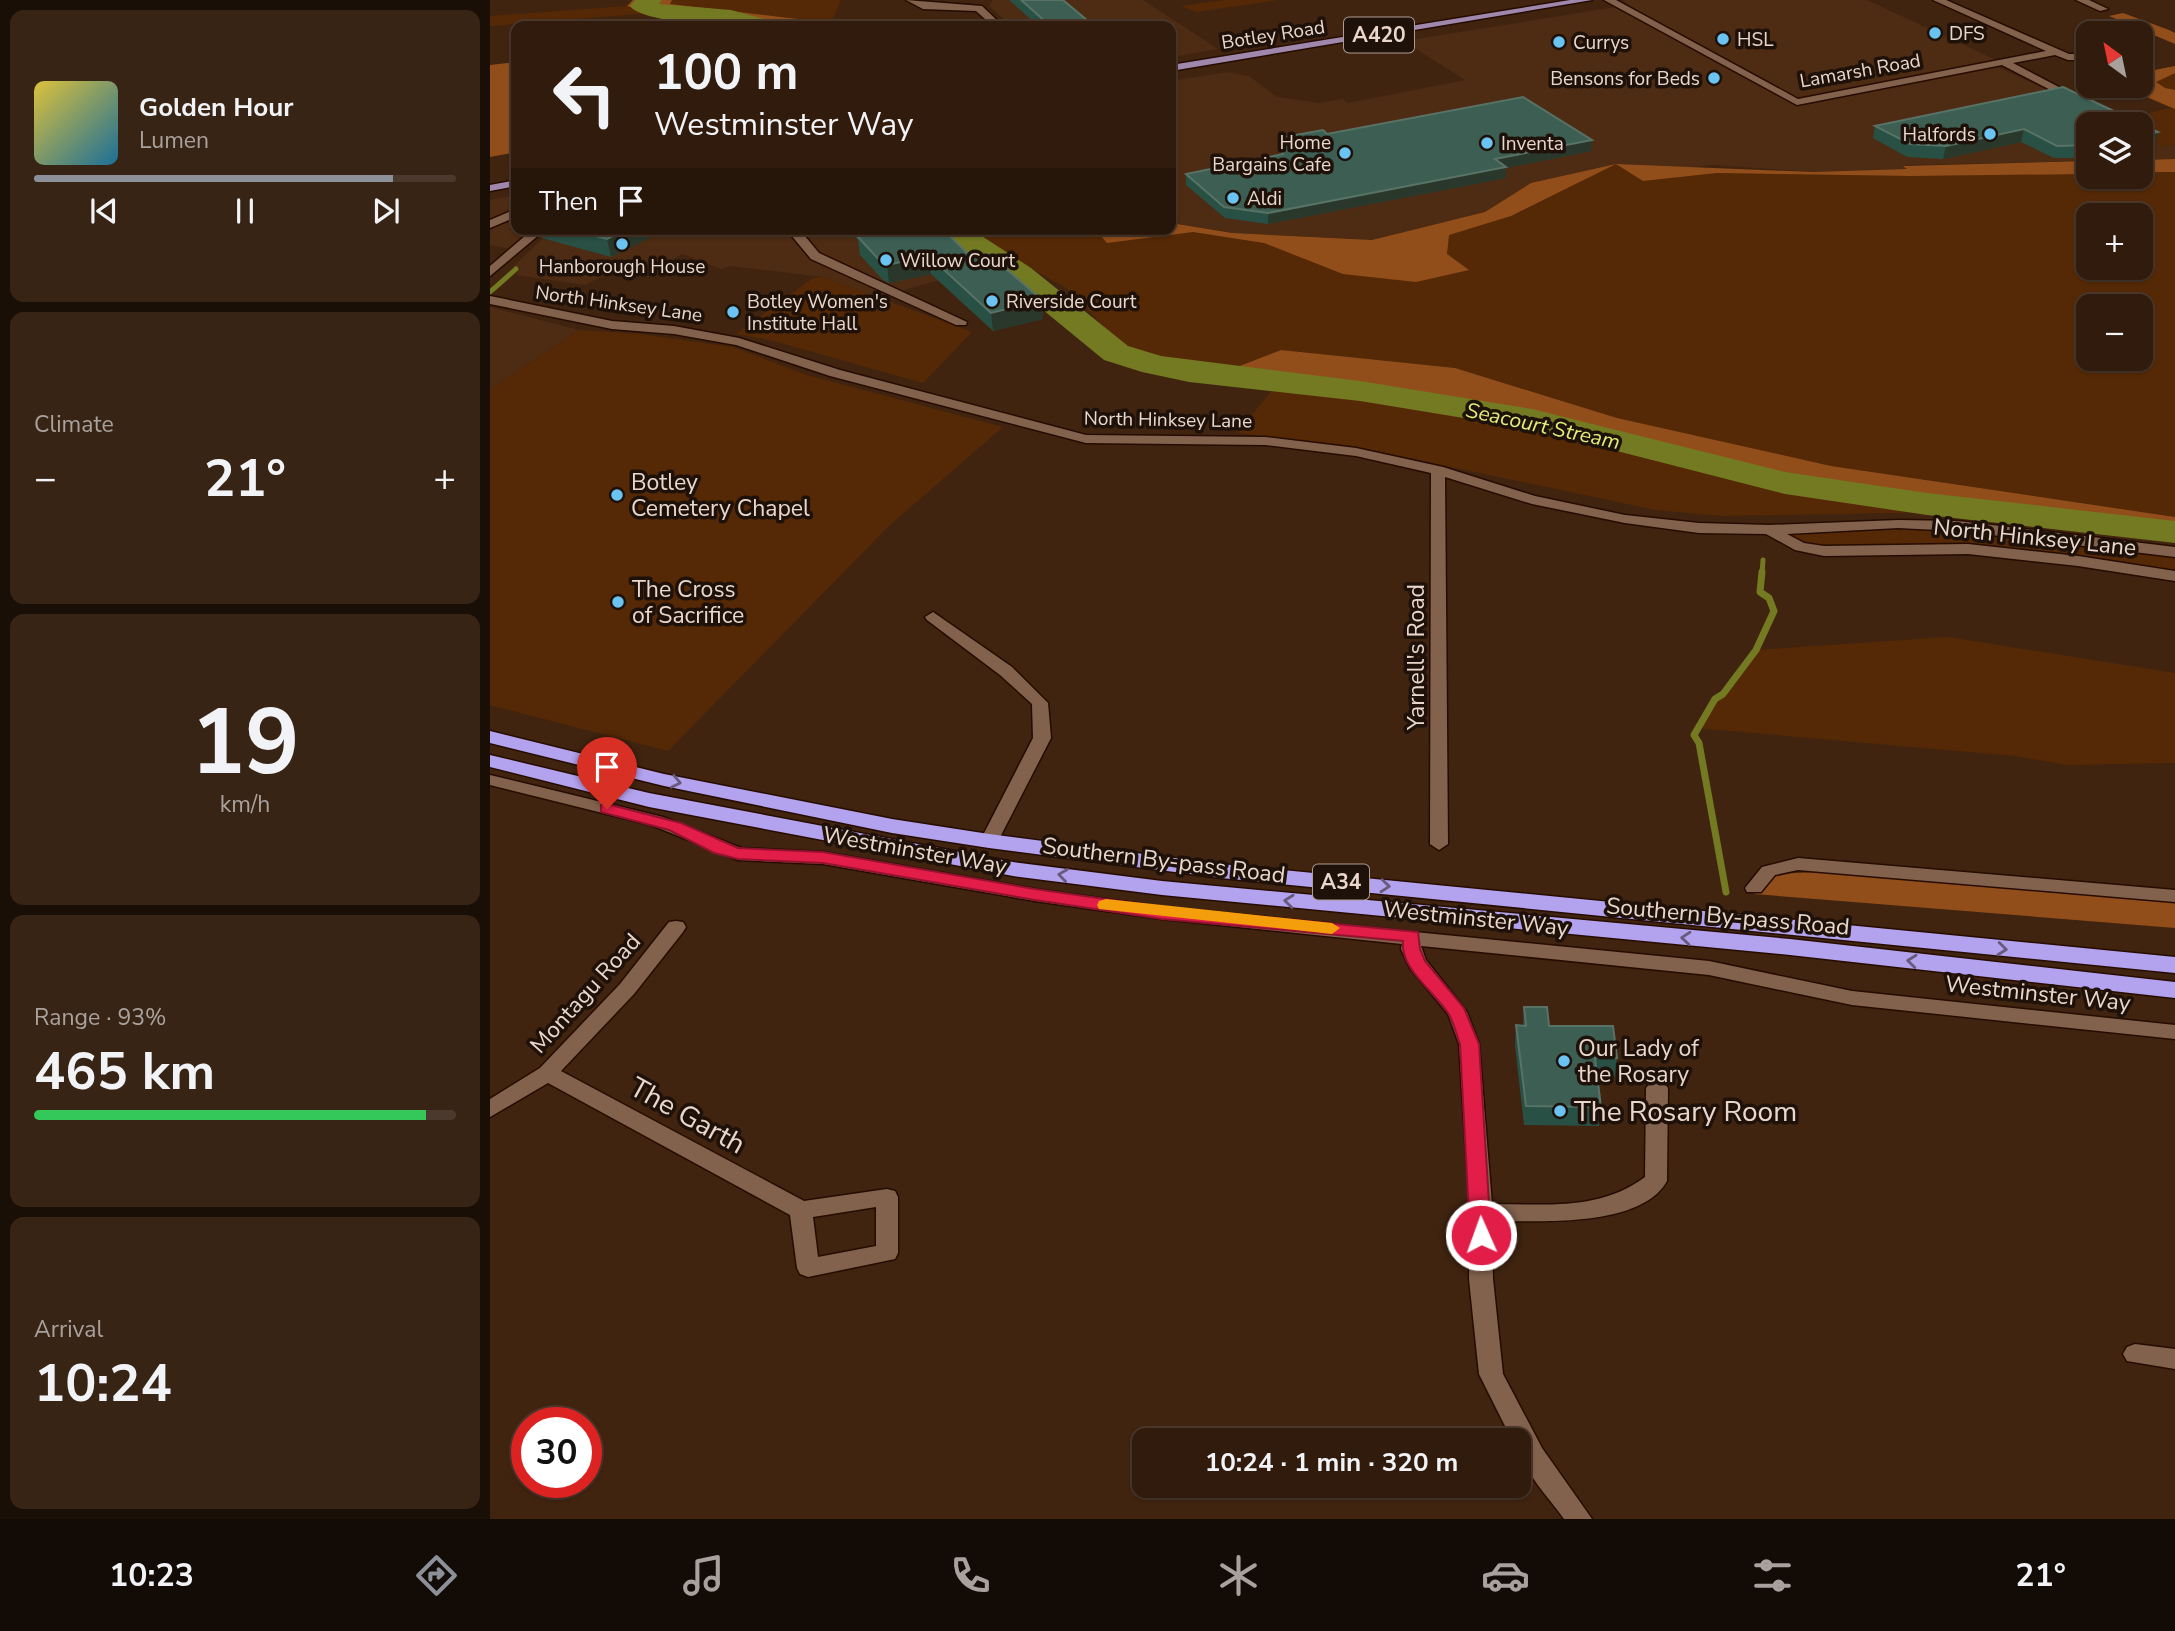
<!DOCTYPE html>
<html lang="en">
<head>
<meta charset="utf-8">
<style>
	:root { --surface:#301b0c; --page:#382415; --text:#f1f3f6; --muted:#a8a19d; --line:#4b392d; --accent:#8c9099 }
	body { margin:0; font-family:"Nunito Sans",sans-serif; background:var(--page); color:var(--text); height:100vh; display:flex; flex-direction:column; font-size:26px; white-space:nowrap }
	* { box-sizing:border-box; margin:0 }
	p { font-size:23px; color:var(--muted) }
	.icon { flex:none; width:38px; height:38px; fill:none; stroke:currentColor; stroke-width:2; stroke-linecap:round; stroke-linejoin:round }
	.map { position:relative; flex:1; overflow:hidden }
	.panel { display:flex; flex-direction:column; gap:10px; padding:10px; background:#1a0f07; width:490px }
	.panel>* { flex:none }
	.top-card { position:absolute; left:21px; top:21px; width:665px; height:214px; border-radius:14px; box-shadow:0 2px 5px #0004,0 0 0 2px var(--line); background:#301b0c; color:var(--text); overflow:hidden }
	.needle { width:46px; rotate:327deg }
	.tools { position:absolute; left:1586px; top:21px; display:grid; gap:14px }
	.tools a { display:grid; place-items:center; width:77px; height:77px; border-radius:14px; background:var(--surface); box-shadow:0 2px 5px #0004,0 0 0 2px var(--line); font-size:35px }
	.speed { position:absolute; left:21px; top:1407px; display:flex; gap:14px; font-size:35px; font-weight:700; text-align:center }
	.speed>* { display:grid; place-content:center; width:91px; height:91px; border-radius:50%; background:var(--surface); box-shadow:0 2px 5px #0004,0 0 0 2px var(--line); line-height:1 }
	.speed .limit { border:10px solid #d22; background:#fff; color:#111 }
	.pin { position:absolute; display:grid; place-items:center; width:60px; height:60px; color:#fff; margin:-72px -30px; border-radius:50% 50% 50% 0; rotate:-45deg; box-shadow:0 0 7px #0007 }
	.pin .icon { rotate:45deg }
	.me { position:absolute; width:77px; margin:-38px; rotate:358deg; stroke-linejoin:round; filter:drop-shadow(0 0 5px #0008) }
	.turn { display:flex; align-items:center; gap:24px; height:147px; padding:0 28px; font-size:32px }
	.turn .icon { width:91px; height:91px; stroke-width:2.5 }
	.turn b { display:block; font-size:49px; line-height:60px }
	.then { display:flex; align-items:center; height:66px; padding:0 28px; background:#0003; gap:14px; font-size:26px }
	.big { font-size:52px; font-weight:700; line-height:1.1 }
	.panel .widget { flex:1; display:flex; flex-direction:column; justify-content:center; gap:10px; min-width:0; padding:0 24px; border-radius:14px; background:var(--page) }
	.panel .dial { align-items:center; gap:0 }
	.dial b { font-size:91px; line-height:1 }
	.song { display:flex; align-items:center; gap:21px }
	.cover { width:84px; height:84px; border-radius:10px; background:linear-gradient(135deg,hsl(50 70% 55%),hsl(200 70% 35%)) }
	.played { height:7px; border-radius:4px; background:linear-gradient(90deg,var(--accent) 85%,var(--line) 85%) }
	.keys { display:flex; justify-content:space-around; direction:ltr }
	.heat { display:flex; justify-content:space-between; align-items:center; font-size:38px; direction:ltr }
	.charge { height:10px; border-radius:5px; background:linear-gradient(90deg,#34c759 93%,var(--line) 0) }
	.trip { position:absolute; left:642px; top:1428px; width:399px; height:70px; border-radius:14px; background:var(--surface); box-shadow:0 2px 5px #0004,0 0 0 2px var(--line); font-weight:700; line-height:70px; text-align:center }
	.tab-bar { display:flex; height:112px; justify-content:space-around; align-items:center; background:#130b05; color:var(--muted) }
	.tab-bar .icon { width:49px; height:49px }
	.tab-bar .current { color:var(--accent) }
	.tab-bar b { font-size:32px; color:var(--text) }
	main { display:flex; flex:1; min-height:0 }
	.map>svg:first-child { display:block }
</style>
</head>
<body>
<main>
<section class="panel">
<div class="widget">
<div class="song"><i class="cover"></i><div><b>Golden Hour</b><p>Lumen</p></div></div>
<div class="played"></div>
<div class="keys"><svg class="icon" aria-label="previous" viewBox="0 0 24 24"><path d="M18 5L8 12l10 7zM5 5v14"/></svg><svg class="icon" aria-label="pause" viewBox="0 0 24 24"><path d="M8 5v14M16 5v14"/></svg><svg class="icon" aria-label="next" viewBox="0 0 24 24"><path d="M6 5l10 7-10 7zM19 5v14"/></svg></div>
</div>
<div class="widget"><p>Climate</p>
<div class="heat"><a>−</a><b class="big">21°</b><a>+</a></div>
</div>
<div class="widget dial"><b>19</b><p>km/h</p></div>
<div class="widget"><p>Range · 93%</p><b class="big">465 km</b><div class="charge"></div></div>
<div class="widget"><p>Arrival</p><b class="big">10:24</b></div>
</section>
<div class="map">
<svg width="1685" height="1519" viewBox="0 0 1685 1519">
	<rect width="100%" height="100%" fill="#402410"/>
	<!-- built -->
	<g fill="#4e2b13">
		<polygon points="503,0 653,0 728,49 681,57 681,26 521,26 499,6"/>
		<polygon points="1133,0 1377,0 1504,59 1510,68 1629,124 1598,124 1598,161 1415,165 1419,169 1323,172 1224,165 1041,183 995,212 882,240 742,233 681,223 681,81 737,72 759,76 787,97 829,103 853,99 858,103 975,80 914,41 1139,5"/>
		<polygon points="1650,135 1675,147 1685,144 1685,159 1650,160"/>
		<polygon points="26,195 26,229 44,229 20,249 0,245 0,200"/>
		<polygon points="62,229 445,229 497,267 414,290 395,300 333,277 240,266 231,269 192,254 161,273 129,268 95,285 26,275 31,267 22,268"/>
		<polygon points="0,307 89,330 0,390"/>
	</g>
	<!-- green -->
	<g fill="#552905" fill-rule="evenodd">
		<polygon points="182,0 351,0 341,23 179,4"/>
		<polygon points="735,0 788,0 706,12 691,6"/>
		<polygon points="137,6 161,13 0,26 0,16"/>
		<polygon points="1685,66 1685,144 1675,147 1650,135 1650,124 1622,121 1681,108 1631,86 1650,86 1650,73"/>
		<path d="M1126,164l27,17 74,-8 195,3 176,-2v3h52v-5h35v345l-344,-51 -214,-48 -162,-50 -174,-18 -52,20 -33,-1 -34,-7 -37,-13 -57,-60 -107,-60h210v-6l61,10 140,7 113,-28 46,-29zM1598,215h52v53h-52zM1598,306h52v53h-52z"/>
		<polygon points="333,277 482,332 433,383 280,340 246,334 323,278"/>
		<polygon points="89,330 149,334 243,347 317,375 513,427 401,524 178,751 0,705 0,390"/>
		<polygon points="787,384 1077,432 1302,491 1339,493 1459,512 1232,516 1166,510 862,446 747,433"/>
		<polygon points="1408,524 1685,552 1685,576 1478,549 1334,551 1279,530"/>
		<path d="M1458,637l227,36v90l-108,2 -52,-9 -318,-28c17,-28 39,-51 59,-78z"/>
	</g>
	<!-- forest -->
	<g fill="#924e1a">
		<polygon points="143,0 182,0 180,4 341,23 345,26 230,26 213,17 161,13 137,6"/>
		<polygon points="1633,13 1679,30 1685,33 1685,44 1619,16"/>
		<polygon points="26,62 26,152 0,157 0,65"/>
		<polygon points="1685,66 1685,73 1666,82 1675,88 1685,90 1685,109 1631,86 1650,86 1650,73"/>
		<polygon points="1685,159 1685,172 1650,172 1650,160"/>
		<polygon points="1598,161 1598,174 1422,176 1227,173 1153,181 1126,164 1021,216 959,235 957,254 979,270 926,282 853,274 774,243 703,232 617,243 605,229 681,229 681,223 742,233 882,240 995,212 1041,183 1126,164 1323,172 1417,169 1413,166"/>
		<polygon points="791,350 965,368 1127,418 1341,466 1685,517 1685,531 1437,504 1295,483 1042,419 870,391 735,375 739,370"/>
		<polygon points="1328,872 1685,896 1685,928 1264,894 1285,874"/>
	</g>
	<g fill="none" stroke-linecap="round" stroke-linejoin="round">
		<!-- stream-far1 -->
		<g stroke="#737a22" stroke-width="5">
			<polyline points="0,292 26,269"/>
			<polyline points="1272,574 1273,560"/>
		</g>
		<!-- stream -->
		<polyline stroke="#737a22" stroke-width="7" points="1236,892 1209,743 1204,735 1225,699 1233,694 1266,650 1284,611 1279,598 1270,592 1272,572"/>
		<!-- river -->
		<g fill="#737a22" fill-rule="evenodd">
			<path d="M145,0h27l-3,4 72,6 40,11 3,5c-24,1 -131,-1 -144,-20z"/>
			<polygon points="445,229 481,229 541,268 638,346 671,356 870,381 1042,409 1295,472 1437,493 1685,521 1685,543 1437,515 1295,494 1041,429 870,401 699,382 652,372 614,360 519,282 450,235"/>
		</g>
		<!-- street casing -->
		<g stroke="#260c00" stroke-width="3">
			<g id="street">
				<polygon points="416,0 492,6 513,26 503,26 486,11 433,9"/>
				<polygon points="1114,0 1126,0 1308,99 1556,51 1443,0 1456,0 1579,54 1598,54 1598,60 1578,60 1565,55 1523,63 1588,97 1589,99 1584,102 1512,65 1307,105"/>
				<polygon points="1586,0 1599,0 1618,9 1610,11"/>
				<polygon points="26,209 26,217 0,228 0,220"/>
				<polygon points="43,229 56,229 0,276 0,266"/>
				<polygon points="296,229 309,229 329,253 477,322 476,325 466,325 321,259"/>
				<polygon points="0,296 122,321 184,326 249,338 350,370 596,435 775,437 866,448 953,467 1045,496 1135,515 1209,523 1279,525 1408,520 1468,521 1685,547 1685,557 1468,531 1408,528 1297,534 1314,543 1334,546 1478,544 1588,556 1685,571 1685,581 1588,566 1478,554 1334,556 1305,550 1276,534 1209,533 1135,523 1042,504 955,477 958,844 949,850 940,844 941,473 866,456 775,445 596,443 340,376 246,345 184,334 122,329 0,304"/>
				<polygon points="443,612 522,667 558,703 561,738 508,841 499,847 490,841 543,738 542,704 510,675 437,620 435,617"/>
				<path d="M0,775l173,42 78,31 82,4 212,37 127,18 547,54 143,30 323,34v14l-323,-34 -143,-30 -288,-29 5,14 41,52 12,32 13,160c53,0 108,7 153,-27l1,-89 4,-5 7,-3 7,3 4,5 -1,93c-26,47 -129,40 -175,40l1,58 10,95 39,74 50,71h-28c-16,-23 -45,-50 -45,-79h-7l-33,-66 -10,-95 1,-66 -11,-169 -11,-30 -38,-46 -9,-19 1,-5 -240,-25 -127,-18 -212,-37 -85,-4 -87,-35 -161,-40z"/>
				<polygon points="1308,858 1685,890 1685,902 1308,870 1285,875 1271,892 1257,892 1255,888 1272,867"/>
				<path d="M186,921l7,1 3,5 -3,5 -49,62 -73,77 243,130 83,-12 8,2 3,6v56l-3,6 -87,18 -8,-3 -3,-6 -7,-53 -242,-132 -58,34v-18l50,-31 80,-84 49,-62zM386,1207v39l-58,11 -5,-40z"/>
				<polygon points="1645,1344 1685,1349 1685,1369 1637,1361 1633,1354 1637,1347"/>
			</g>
		</g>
		<!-- primary casing -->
		<g stroke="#260c00" stroke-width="3">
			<g id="primary">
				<polygon points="1080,0 1102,0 681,71 681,65"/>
				<polygon points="26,180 26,186 0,191 0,185"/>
			</g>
		</g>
		<!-- highway casing -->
		<g stroke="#260c00" stroke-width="3">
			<g id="highway">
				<polygon points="0,731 174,774 402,819 499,834 731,864 1685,957 1685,973 731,878 499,848 402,833 174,786 0,743"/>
				<polygon points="0,755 159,793 523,862 672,881 1300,939 1685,982 1685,998 1300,955 672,895 523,876 159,807 0,767"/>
			</g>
		</g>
		<!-- street -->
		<use href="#street" fill="#83624d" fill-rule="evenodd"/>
		<!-- primary -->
		<use href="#primary" fill="#a088ad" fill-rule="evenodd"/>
		<!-- highway -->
		<use href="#highway" fill="#b3a2ed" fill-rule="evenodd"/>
	</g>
	<!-- wall -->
	<g fill="#295045">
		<polygon points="519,0 573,0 604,26 538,26 538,25 546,24"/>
		<polygon points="1573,87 1668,132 1665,145 1650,148 1650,124 1598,124 1598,158 1564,158 1531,142 1453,159 1417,157 1383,138 1385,126"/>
		<polygon points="837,134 1102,140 1101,151 1016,168 1016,178 778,224 735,218 696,185 696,174 791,155 789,138"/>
		<polygon points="50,229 176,229 121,257 52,238"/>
		<polygon points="358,229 453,229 482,258 552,300 553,319 503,331 441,274 399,283 393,280 370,255 368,240"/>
		<polygon points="1034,1007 1059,1026 1127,1058 1125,1077 1107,1077 1111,1107 1109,1126 1034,1125 1025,1045 1026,1025 1033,1026"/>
	</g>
	<!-- shaded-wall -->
	<g fill="#29382a">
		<polygon points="1534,129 1531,142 1453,159 1456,146"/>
		<polygon points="1668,132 1665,145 1650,148 1650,136"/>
		<polygon points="1102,140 1101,151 1016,168 1016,178 778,224 778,213 1005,159"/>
		<polygon points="137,229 176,230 121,257 117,239"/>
		<polygon points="439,256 441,274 399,283 397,265"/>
		<polygon points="552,300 553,319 503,331 501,313"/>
	</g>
	<!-- building -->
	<g fill="#3d5f53" stroke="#587266" stroke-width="2">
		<polygon points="531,0 573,0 604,26 540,26 538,25 556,22"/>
		<polygon points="1573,87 1668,132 1650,136 1650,124 1598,124 1598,145 1567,146 1534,129 1456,146 1420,144 1385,126"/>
		<polygon points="1033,97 1102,140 1005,159 1016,167 778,213 734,207 696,174 793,154 789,138 833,130 837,134"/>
		<polygon points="81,229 137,229 117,239"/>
		<polygon points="372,229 453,229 482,258 499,254 552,300 501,313 439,256 397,265 391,262 368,237 377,235"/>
		<polygon points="1034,1007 1057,1007 1059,1026 1123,1026 1127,1058 1105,1058 1111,1107 1036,1106 1026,1025 1036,1026"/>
	</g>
	<!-- one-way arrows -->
	<defs><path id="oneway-chevron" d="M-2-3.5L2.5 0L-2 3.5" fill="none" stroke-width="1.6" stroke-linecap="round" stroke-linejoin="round" transform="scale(1.75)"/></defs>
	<g stroke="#685a7b">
		<use href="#oneway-chevron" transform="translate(186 782) rotate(12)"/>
		<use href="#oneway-chevron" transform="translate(573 875) rotate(-172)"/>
		<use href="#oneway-chevron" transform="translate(895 886) rotate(5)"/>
		<use href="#oneway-chevron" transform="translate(799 901) rotate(-174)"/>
		<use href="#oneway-chevron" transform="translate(1196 938) rotate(-175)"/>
		<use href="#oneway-chevron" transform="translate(1512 949) rotate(6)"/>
		<use href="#oneway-chevron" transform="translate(1422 961) rotate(-174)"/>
	</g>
	<!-- route -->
	<path fill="#e11d48" stroke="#92132f" stroke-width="2" d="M117,804l74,19 57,25 85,4 212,37 127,18 256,25 2,17 5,12 39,47 15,36 12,191 -3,6h-15l-3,-6 -10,-191c-4,-10 -6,-22 -12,-31 -14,-22 -48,-44 -45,-72l-241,-22 -127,-19 -212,-37 -85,-4 -24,-6 -45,-23 -68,-18v-7z"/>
	<!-- slow -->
	<polygon fill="#f59e0b" points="616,899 842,923 850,928 842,934 609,909 607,905 609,901"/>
	<!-- markers -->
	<g fill="#6bc3f2" stroke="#1e1109" stroke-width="2.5">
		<circle cx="1445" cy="33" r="7"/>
		<circle cx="1233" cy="39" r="7"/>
		<circle cx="1069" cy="42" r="7"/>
		<circle cx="1224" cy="78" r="7"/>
		<circle cx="1500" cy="134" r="7"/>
		<circle cx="997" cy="143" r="7"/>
		<circle cx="855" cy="153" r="7"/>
		<circle cx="743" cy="198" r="7"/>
		<circle cx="132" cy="244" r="7"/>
		<circle cx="396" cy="260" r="7"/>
		<circle cx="502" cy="301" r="7"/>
		<circle cx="243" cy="312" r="7"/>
		<circle cx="127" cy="495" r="7"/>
		<circle cx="128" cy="602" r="7"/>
		<circle cx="1074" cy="1061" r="7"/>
		<circle cx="1070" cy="1111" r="7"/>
	</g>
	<g text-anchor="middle" stroke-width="7" stroke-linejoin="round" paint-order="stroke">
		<!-- far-poi labels -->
		<g font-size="19" fill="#ead7cb" stroke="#1e1109" text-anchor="start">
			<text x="1459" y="40">DFS</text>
			<text x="1247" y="46">HSL</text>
			<text x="1083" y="49">Currys</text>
			<text x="1210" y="85" text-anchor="end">Bensons for Beds</text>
			<text x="1486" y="141" text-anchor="end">Halfords</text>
			<text x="841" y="149" text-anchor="end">Home<tspan x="841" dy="22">Bargains Cafe</tspan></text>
			<text x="1011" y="150">Inventa</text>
			<text x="757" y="205">Aldi</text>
			<text x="410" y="267">Willow Court</text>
			<text x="132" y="273" text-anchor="middle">Hanborough House</text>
			<text x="257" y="308">Botley Women's<tspan x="257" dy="22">Institute Hall</tspan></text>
			<text x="516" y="308">Riverside Court</text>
		</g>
		<!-- far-street labels -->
		<g font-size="19" fill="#ead7cb" stroke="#1e1109">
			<text transform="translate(783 34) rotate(-9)" y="7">Botley Road</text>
			<text transform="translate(1370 70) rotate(-10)" y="7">Lamarsh Road</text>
			<text transform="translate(129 303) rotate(8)" y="7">North Hinksey Lane</text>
			<text transform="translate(678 419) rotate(1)" y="7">North Hinksey Lane</text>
		</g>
		<!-- shield labels -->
		<g fill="#1e1109" stroke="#ad9c91" stroke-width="2">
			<rect x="854" y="17.5" width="70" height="35" rx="5"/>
			<rect x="823" y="864.5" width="56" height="35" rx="5"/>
		</g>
		<g font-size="21" font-weight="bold" fill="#ead7cb">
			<text x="889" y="42">A420</text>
			<text x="851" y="889">A34</text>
		</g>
		<!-- far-water labels -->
		<g font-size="21" font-style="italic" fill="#e1ec79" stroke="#1e1109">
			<text transform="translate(1053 426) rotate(12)" y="7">Seacourt Stream</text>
		</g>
		<!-- poi labels -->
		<g font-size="23" fill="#ead7cb" stroke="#1e1109" text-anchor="start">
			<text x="141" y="490">Botley<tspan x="141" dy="26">Cemetery Chapel</tspan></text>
			<text x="142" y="597">The Cross<tspan x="142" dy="26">of Sacrifice</tspan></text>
			<text x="1088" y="1056">Our Lady of<tspan x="1088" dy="26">the Rosary</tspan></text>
		</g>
		<!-- street labels -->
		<g font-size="23" fill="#ead7cb" stroke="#1e1109">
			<text transform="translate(1545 537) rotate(6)" y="8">North Hinksey Lane</text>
			<text transform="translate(926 657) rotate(-90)" y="8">Yarnell's Road</text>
			<text transform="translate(425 850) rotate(10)" y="8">Westminster Way</text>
			<text transform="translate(674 860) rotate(7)" y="8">Southern By-pass Road</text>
			<text transform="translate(1238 916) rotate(5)" y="8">Southern By-pass Road</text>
			<text transform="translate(986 918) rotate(6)" y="8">Westminster Way</text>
			<text transform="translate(95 993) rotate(-48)" y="8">Montagu Road</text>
			<text transform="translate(1548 993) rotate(6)" y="8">Westminster Way</text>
		</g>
		<!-- near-poi labels -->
		<g font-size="28" fill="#ead7cb" stroke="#1e1109" text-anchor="start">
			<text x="1084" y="1121">The Rosary Room</text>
		</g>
		<!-- near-street labels -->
		<g font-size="28" fill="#ead7cb" stroke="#1e1109">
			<text transform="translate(198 1115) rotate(29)" y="10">The Garth</text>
		</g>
	</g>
</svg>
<div class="tools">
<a><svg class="needle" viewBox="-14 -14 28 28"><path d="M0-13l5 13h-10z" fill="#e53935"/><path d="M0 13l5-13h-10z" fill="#a8a19d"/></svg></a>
<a><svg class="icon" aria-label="layers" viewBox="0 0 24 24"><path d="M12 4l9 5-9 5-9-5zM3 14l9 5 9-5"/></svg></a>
<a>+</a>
<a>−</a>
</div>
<div class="speed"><div class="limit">30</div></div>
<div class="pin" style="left:117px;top:809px;background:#d93025"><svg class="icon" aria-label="arrive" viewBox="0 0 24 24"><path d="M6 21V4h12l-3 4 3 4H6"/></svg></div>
<svg class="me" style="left:991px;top:1235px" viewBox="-20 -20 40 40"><circle r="17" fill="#e11d48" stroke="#fff" stroke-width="3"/><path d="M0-11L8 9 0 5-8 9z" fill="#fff"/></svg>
<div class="trip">10:24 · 1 min · 320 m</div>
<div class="top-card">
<div class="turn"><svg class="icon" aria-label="left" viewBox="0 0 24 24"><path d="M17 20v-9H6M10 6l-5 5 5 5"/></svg><div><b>100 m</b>Westminster Way</div></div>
<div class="then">Then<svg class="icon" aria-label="arrive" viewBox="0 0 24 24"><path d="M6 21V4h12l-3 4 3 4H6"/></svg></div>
</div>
</div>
</main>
<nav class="tab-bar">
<b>10:23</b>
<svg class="icon current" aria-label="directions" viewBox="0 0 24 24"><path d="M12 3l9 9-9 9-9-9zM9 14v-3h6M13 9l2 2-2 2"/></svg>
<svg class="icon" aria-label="music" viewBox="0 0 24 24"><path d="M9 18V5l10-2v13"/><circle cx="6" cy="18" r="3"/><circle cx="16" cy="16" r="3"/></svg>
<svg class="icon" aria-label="phone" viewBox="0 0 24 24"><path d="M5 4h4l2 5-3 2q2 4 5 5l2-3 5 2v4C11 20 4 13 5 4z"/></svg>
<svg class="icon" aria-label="climate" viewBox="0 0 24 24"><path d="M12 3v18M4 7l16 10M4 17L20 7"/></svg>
<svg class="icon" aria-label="car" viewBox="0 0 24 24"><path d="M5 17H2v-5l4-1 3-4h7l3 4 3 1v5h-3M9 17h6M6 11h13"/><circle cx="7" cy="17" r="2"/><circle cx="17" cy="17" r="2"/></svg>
<svg class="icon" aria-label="filters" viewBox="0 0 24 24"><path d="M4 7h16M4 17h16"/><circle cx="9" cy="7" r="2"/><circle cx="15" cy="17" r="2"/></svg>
<b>21°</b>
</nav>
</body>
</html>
